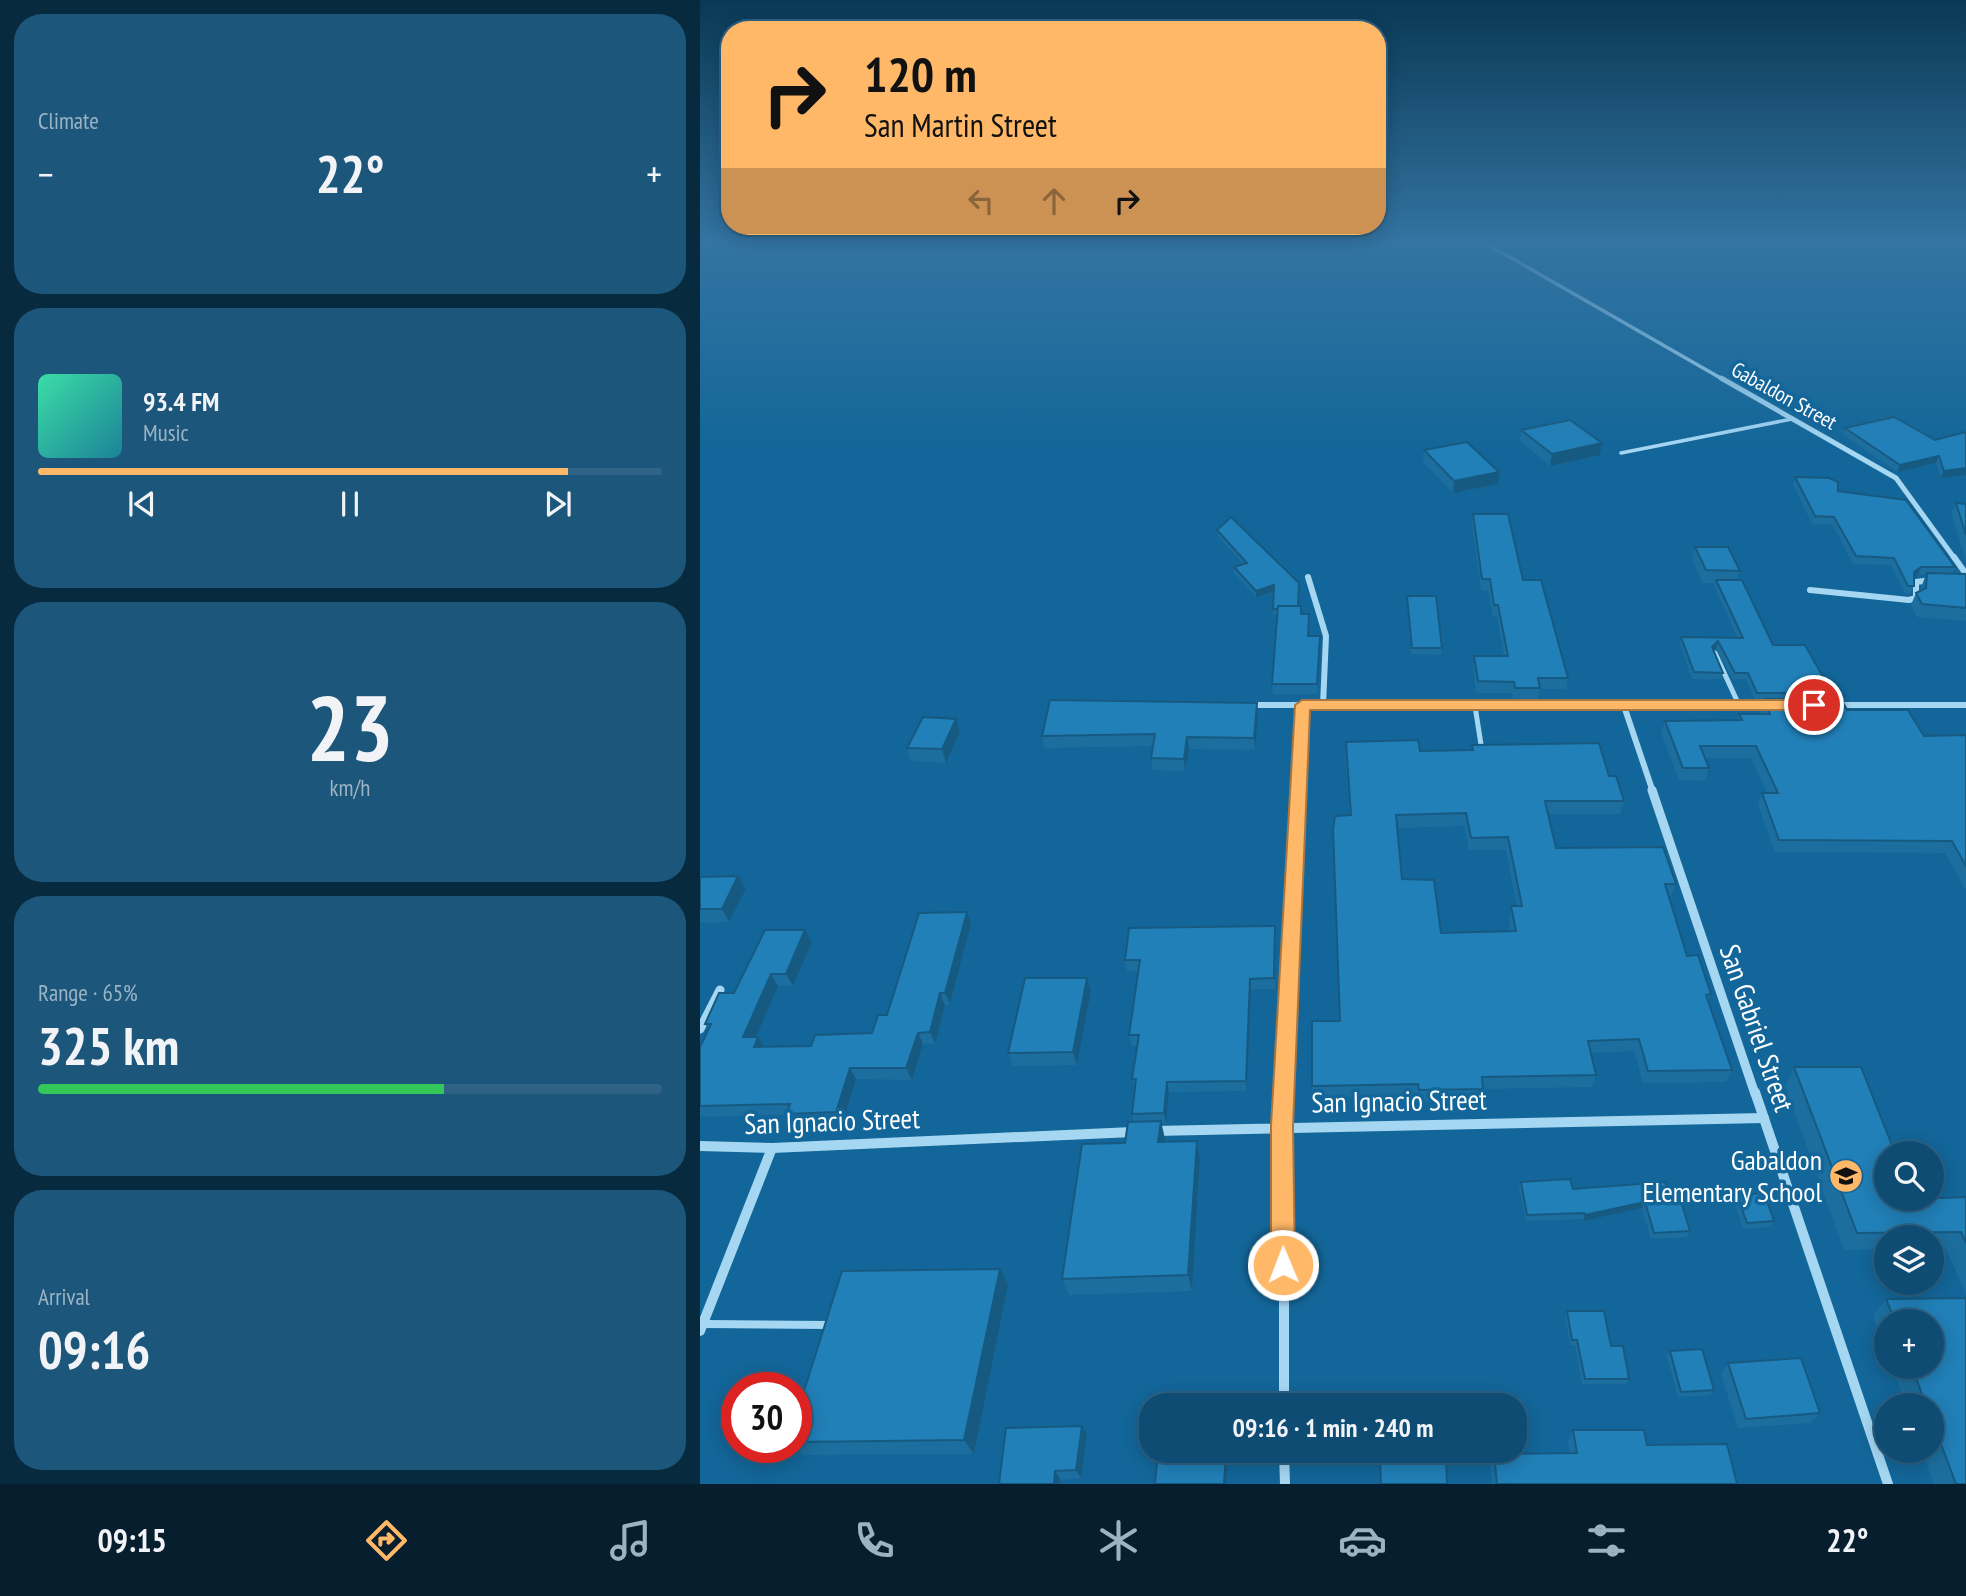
<!DOCTYPE html>
<html lang="en">
<head>
<meta charset="utf-8">
<style>
	:root { --surface:#0e4c73; --page:#1c567b; --text:#f1f3f6; --muted:#9bb4c4; --line:#2e6385; --accent:#ffb768 }
	body { margin:0; font-family:"PT Sans Narrow",sans-serif; background:var(--page); color:var(--text); height:100vh; display:flex; flex-direction:column; font-size:26px; white-space:nowrap }
	* { box-sizing:border-box; margin:0 }
	p { font-size:23px; color:var(--muted) }
	.icon { flex:none; width:38px; height:38px; fill:none; stroke:currentColor; stroke-width:2; stroke-linecap:round; stroke-linejoin:round }
	.map { position:relative; flex:1; overflow:hidden }
	.sheet { display:flex; flex-direction:column; gap:14px; padding:14px; background:#082a3f; width:700px }
	.sheet>* { flex:none }
	.guide { position:absolute; left:21px; top:21px; width:665px; height:214px; border-radius:28px; box-shadow:0 4px 18px #0003,0 0 0 2px var(--line); background:#ffb768; color:#111; overflow:hidden }
	.fabs { position:absolute; left:1174px; top:1141px; display:grid; gap:14px }
	.fabs a { display:grid; place-items:center; width:70px; height:70px; border-radius:50%; background:var(--surface); box-shadow:0 4px 18px #0003,0 0 0 2px var(--line); font-size:35px }
	.speed { position:absolute; left:21px; top:1372px; display:flex; gap:14px; font-size:35px; font-weight:700; text-align:center }
	.speed>* { display:grid; place-content:center; width:91px; height:91px; border-radius:50%; background:var(--surface); box-shadow:0 4px 18px #0003,0 0 0 2px var(--line); line-height:1 }
	.speed .limit { border:10px solid #d22; background:#fff; color:#111 }
	.pin { position:absolute; display:grid; place-items:center; width:60px; height:60px; color:#fff; margin:-30px; border:4px solid #fff; border-radius:50%; box-shadow:0 2px 7px #0007 }
	.me { position:absolute; width:77px; margin:-38px; rotate:359deg; stroke-linejoin:round; filter:drop-shadow(0 0 5px #0008) }
	.turn { display:flex; align-items:center; gap:24px; height:147px; padding:0 28px; font-size:32px }
	.turn .icon { width:91px; height:91px; stroke-width:2.5 }
	.turn b { display:block; font-size:49px; line-height:60px }
	.lanes { display:flex; align-items:center; height:66px; padding:0 28px; background:#0003; justify-content:center; gap:35px; direction:ltr }
	.lanes .off { opacity:.35 }
	.big { font-size:52px; font-weight:700; line-height:1.1 }
	.sheet .widget { flex:1; display:flex; flex-direction:column; justify-content:center; gap:10px; min-width:0; padding:0 24px; border-radius:28px; background:var(--page) }
	.sheet .dial { align-items:center; gap:0 }
	.dial b { font-size:91px; line-height:1 }
	.song { display:flex; align-items:center; gap:21px }
	.cover { width:84px; height:84px; border-radius:10px; background:linear-gradient(135deg,hsl(160 70% 55%),hsl(190 70% 35%)) }
	.played { height:7px; border-radius:4px; background:linear-gradient(90deg,var(--accent) 85%,var(--line) 85%) }
	.keys { display:flex; justify-content:space-around; direction:ltr }
	.heat { display:flex; justify-content:space-between; align-items:center; font-size:38px; direction:ltr }
	.charge { height:10px; border-radius:5px; background:linear-gradient(90deg,#34c759 65%,var(--line) 0) }
	.trip { position:absolute; left:439px; top:1393px; width:388px; height:70px; border-radius:28px; background:var(--surface); box-shadow:0 4px 18px #0003,0 0 0 2px var(--line); font-weight:700; line-height:70px; text-align:center }
	.dock { display:flex; height:112px; justify-content:space-around; align-items:center; background:#061e2e; color:var(--muted) }
	.dock .icon { width:49px; height:49px }
	.dock .current { color:var(--accent) }
	.dock b { font-size:32px; color:var(--text) }
	main { display:flex; flex:1; min-height:0 }
	.map>svg:first-child { display:block }
</style>
</head>
<body>
<main>
<section class="sheet">
<div class="widget"><p>Climate</p>
<div class="heat"><a>−</a><b class="big">22°</b><a>+</a></div>
</div>
<div class="widget">
<div class="song"><i class="cover"></i><div><b>93.4 FM</b><p>Music</p></div></div>
<div class="played"></div>
<div class="keys"><svg class="icon" aria-label="previous" viewBox="0 0 24 24"><path d="M18 5L8 12l10 7zM5 5v14"/></svg><svg class="icon" aria-label="pause" viewBox="0 0 24 24"><path d="M8 5v14M16 5v14"/></svg><svg class="icon" aria-label="next" viewBox="0 0 24 24"><path d="M6 5l10 7-10 7zM19 5v14"/></svg></div>
</div>
<div class="widget dial"><b>23</b><p>km/h</p></div>
<div class="widget"><p>Range · 65%</p><b class="big">325 km</b><div class="charge"></div></div>
<div class="widget"><p>Arrival</p><b class="big">09:16</b></div>
</section>
<div class="map">
<svg width="1266" height="1484" viewBox="0 0 1266 1484">
	<rect width="100%" height="100%" fill="#136699"/>
	<g fill="none" stroke-linecap="round" stroke-linejoin="round">
		<!-- service-far2 -->
		<polyline stroke="#a5d7f3" stroke-width="3.5" points="921,453 1092,419"/>
		<!-- service-far1 -->
		<g stroke="#a5d7f3" stroke-width="5">
			<polyline points="1015,653 1039,705"/>
			<polyline points="775,706 782,751"/>
		</g>
		<!-- service -->
		<polyline stroke="#a5d7f3" stroke-width="8" points="3,1324 129,1325"/>
		<!-- minor-far4 -->
		<polyline stroke="#a5d7f3" stroke-width="3.5" points="780,240 1024,380"/>
		<!-- minor-far3 -->
		<polyline stroke="#a5d7f3" stroke-width="5" points="1021,378 1196,478 1255,559"/>
		<!-- minor-far2 -->
		<g stroke="#a5d7f3" stroke-width="6">
			<polyline points="1254,557 1266,574"/>
			<polyline points="608,577 626,636 623,705"/>
			<polyline points="1110,590 1209,600 1216,598 1216,582 1232,580"/>
			<polyline points="549,705 1069,705"/>
			<polyline points="1137,705 1266,705"/>
			<polyline points="924,706 953,792"/>
			<polyline points="598,792 602,705"/>
		</g>
		<!-- minor-far1 -->
		<g stroke="#a5d7f3" stroke-width="9">
			<polyline points="952,790 1055,1094"/>
			<polyline points="0,1029 20,990"/>
			<polyline points="584,1094 598,790"/>
		</g>
		<!-- minor -->
		<g stroke="#a5d7f3" stroke-width="10">
			<polyline points="584,1092 584,1405"/>
			<polyline points="1055,1092 1188,1484"/>
			<polyline points="455,1131 1064,1118"/>
			<polyline points="0,1146 72,1148 433,1132"/>
			<polyline points="0,1331 72,1148"/>
			<polyline points="584,1451 585,1484"/>
		</g>
	</g>
	<!-- wall -->
	<g fill="#1c6e9e" fill-rule="evenodd">
		<polygon points="1145,428 1235,440 1266,432 1266,475 1241,478 1236,463 1197,472 1143,435"/>
		<polygon points="821,430 900,455 850,466 820,441"/>
		<polygon points="724,450 798,484 753,493 723,462"/>
		<polygon points="1095,477 1138,491 1255,567 1252,574 1266,575 1266,621 1217,617 1211,605 1216,593 1221,590 1222,585 1226,574 1218,574 1214,577 1214,586 1210,594 1205,594 1191,565 1153,564 1132,524 1112,524 1093,484"/>
		<polygon points="1256,503 1266,504 1266,560 1251,513"/>
		<polygon points="773,514 823,580 868,678 866,689 840,689 838,699 813,699 812,693 776,693 773,668 774,656 804,656 797,616 793,616 788,590 781,590 772,524"/>
		<polygon points="517,530 598,606 609,636 620,646 617,694 573,694 572,684 577,615 573,615 574,592 556,597 534,573 534,567 543,564 518,536"/>
		<polygon points="995,547 1040,571 1037,580 1073,645 1132,693 1130,699 1147,710 1224,736 1266,735 1266,890 1245,853 1075,852 1058,805 1062,793 1067,793 1051,758 1005,758 1009,768 1005,781 979,780 961,733 965,721 1037,720 1039,714 1061,714 1060,711 1064,699 1055,699 1046,679 1033,679 1016,648 1013,650 1023,673 1021,679 992,679 980,644 981,637 1038,638 1014,586 1015,583 1002,583 992,559"/>
		<polygon points="707,596 742,648 741,655 711,654"/>
		<polygon points="558,714 555,750 489,749 485,771 453,770 451,758 453,746 344,748 342,736"/>
		<polygon points="260,732 246,763 211,761 207,748"/>
		<path d="M646,742l74,9 51,-1 1,-5 137,31 15,25 -4,13h-72l8,34 120,36 -5,12h-2l18,60 24,38 -3,8 24,68 -6,12 -83,1 -9,-32 -44,2 6,22 -4,12 -109,2 -2,12 -64,1v-6l-105,2v-77h28l-7,-179 17,-27 -5,-61zM764,826l5,24h37l11,56h-6l-2,12 2,14 -70,1 -39,-54 -5,-51z"/>
		<polygon points="38,876 46,889 29,922 0,923 0,877"/>
		<polygon points="271,924 250,1004 245,1005 235,1044 223,1044 212,1080 156,1079 143,1123 94,1125 88,1115 0,1117 0,1047 8,1029 5,1024 34,993 105,930 112,942 93,986 78,986 56,1037 58,1037 64,1047 111,1046 172,1033 187,1015"/>
		<polygon points="575,926 575,989 551,989 547,1091 469,1092 466,1123 461,1123 464,1142 497,1141 500,1159 492,1291 369,1295 362,1279 425,1143 434,1122 432,1114 435,1089 432,1079 437,1046 432,1046 429,1035 438,970 427,971 425,960"/>
		<polygon points="387,978 391,991 377,1065 313,1066 308,1053"/>
		<polygon points="1094,1067 1214,1199 1266,1197 1266,1293 1246,1249 1232,1249 1232,1237 1186,1237 1186,1249 1144,1250 1085,1086"/>
		<polygon points="821,1182 873,1189 967,1198 990,1231 987,1237 951,1239 942,1208 883,1221 882,1219 826,1221 819,1188"/>
		<polygon points="1037,1195 1074,1221 1070,1227 1043,1229 1034,1201"/>
		<polygon points="308,1285 274,1454 103,1455 94,1447 96,1447 96,1416"/>
		<polygon points="1266,1298 1266,1484 1234,1484 1222,1451 1232,1451 1232,1405 1206,1405 1192,1367 1232,1367 1232,1321 1186,1321 1186,1353 1173,1315 1186,1299"/>
		<polygon points="867,1311 911,1346 929,1379 926,1384 882,1384 875,1345 870,1345 865,1317"/>
		<polygon points="970,1351 1014,1390 1010,1395 978,1397 967,1356"/>
		<polygon points="1028,1363 1120,1413 1111,1423 1038,1428 1021,1374"/>
		<polygon points="873,1430 947,1445 1037,1484 792,1484 790,1465 794,1454 870,1453 868,1442"/>
		<polygon points="387,1434 381,1478 299,1484"/>
	</g>
	<!-- shaded-wall -->
	<g fill="#175a81">
		<polygon points="902,443 900,455 850,466 852,454"/>
		<polygon points="1239,456 1236,463 1197,472 1200,465"/>
		<polygon points="1266,468 1266,475 1241,478 1244,471"/>
		<polygon points="799,472 798,484 753,493 754,481"/>
		<polygon points="1221,567 1218,574 1211,580 1214,572"/>
		<polygon points="574,585 575,591 556,597 556,591"/>
		<polygon points="1018,641 1016,648 1010,653 1012,647"/>
		<polygon points="557,703 558,714 555,750 554,738"/>
		<polygon points="256,719 260,732 246,763 242,749"/>
		<polygon points="487,737 489,749 485,771 484,759"/>
		<polygon points="38,876 46,889 29,922 22,909"/>
		<polygon points="267,912 271,924 250,1004 245,993"/>
		<polygon points="105,930 112,942 93,986 86,974"/>
		<polygon points="71,974 78,986 51,1049 43,1037"/>
		<polygon points="387,978 391,991 377,1065 373,1052"/>
		<polygon points="550,979 551,989 547,1091 546,1081"/>
		<polygon points="240,993 245,1005 235,1044 230,1032"/>
		<polygon points="218,1033 223,1044 212,1080 206,1068"/>
		<polygon points="58,1037 66,1049 54,1047"/>
		<polygon points="150,1068 156,1079 143,1123 136,1112"/>
		<polygon points="467,1082 469,1092 466,1123 464,1113"/>
		<polygon points="461,1121 465,1139 462,1160 458,1142"/>
		<polygon points="497,1141 500,1159 492,1291 488,1275"/>
		<polygon points="945,1202 942,1208 883,1221 885,1215"/>
		<polygon points="300,1269 308,1285 274,1454 264,1440"/>
		<polygon points="382,1426 387,1434 381,1478 376,1470"/>
		<polygon points="526,1451 528,1451 526,1484 524,1484"/>
		<polygon points="355,1471 360,1479 360,1484 354,1484"/>
	</g>
	<!-- building -->
	<g fill="#2180b8" stroke="#175a81" stroke-width="2" fill-rule="evenodd">
		<polygon points="1194,417 1235,440 1266,432 1266,468 1244,471 1239,456 1200,465 1145,428"/>
		<polygon points="870,420 902,443 852,454 821,430"/>
		<polygon points="767,442 799,472 754,481 724,450"/>
		<polygon points="1095,477 1129,478 1138,482 1138,491 1206,500 1255,567 1221,567 1214,572 1214,586 1208,586 1194,558 1156,556 1134,517 1115,516"/>
		<polygon points="1256,503 1266,504 1266,535"/>
		<polygon points="773,514 808,514 823,580 841,580 868,678 838,678 840,688 815,688 814,682 778,681 774,656 808,656 798,605 794,605 790,579 782,579"/>
		<polygon points="531,517 599,583 598,606 578,606 578,609 573,609 574,585 556,591 534,567 547,563 517,530"/>
		<polygon points="995,547 1028,547 1040,571 1006,570"/>
		<polygon points="1227,573 1266,574 1266,608 1222,604 1216,593 1226,588"/>
		<polygon points="1016,580 1042,580 1073,645 1105,645 1132,693 1057,693 1048,673 1035,673 1018,641 1012,647 1023,673 994,672 981,637 1043,638"/>
		<polygon points="707,596 736,596 742,648 712,648"/>
		<polygon points="578,606 601,606 601,614 609,614 608,636 620,636 617,684 572,684"/>
		<polygon points="1064,699 1141,699 1147,710 1208,710 1224,736 1266,735 1266,866 1252,841 1079,840 1062,793 1078,793 1056,746 1000,746 1009,768 983,768 965,721 1042,720 1039,714 1070,714"/>
		<polygon points="350,700 557,703 554,738 487,737 484,759 451,758 455,734 342,736"/>
		<polygon points="223,717 256,719 242,749 207,748"/>
		<path d="M718,740l2,11 53,-1 -1,-5 127,-2 10,33h7l8,25h-79l11,47 107,-1 13,37h-11l22,72 11,-1 13,39 -5,1 26,75 -84,1 -9,-32 -51,2 8,34 -114,2 1,12 -64,1 -1,-6 -106,2v-65h28l-7,-192 2,-13 16,-1 -5,-73zM766,813l5,25 37,-1 14,69h-11l5,25 -75,2 -7,-53 -32,-1 -6,-64z"/>
		<polygon points="38,876 22,909 0,909 0,877"/>
		<polygon points="267,912 245,993 240,993 230,1032 218,1033 206,1068 150,1068 136,1112 87,1114 90,1104 0,1106 0,1047 11,1024 5,1024 19,993 34,993 65,930 105,930 86,974 71,974 43,1037 58,1037 54,1047 111,1046 115,1035 172,1033 178,1015 187,1015 219,913"/>
		<polygon points="575,926 574,978 550,979 546,1081 467,1082 464,1113 432,1114 436,1079 432,1079 439,1035 429,1035 440,960 425,960 429,928"/>
		<polygon points="325,978 387,978 373,1052 308,1053"/>
		<polygon points="1094,1067 1161,1067 1195,1153 1186,1153 1186,1199 1214,1199 1266,1197 1266,1243 1261,1232 1157,1233"/>
		<polygon points="461,1121 458,1142 497,1141 488,1275 362,1279 382,1144 425,1143 428,1122"/>
		<polygon points="870,1179 873,1189 966,1182 968,1197 957,1199 980,1198 990,1231 954,1233 945,1202 885,1215 884,1213 827,1215 821,1182"/>
		<polygon points="1064,1193 1074,1221 1047,1223 1037,1195"/>
		<polygon points="300,1269 264,1440 96,1442 96,1416 142,1271"/>
		<polygon points="1266,1298 1266,1484 1256,1484 1232,1420 1232,1405 1226,1405 1212,1367 1232,1367 1232,1321 1195,1321 1186,1299"/>
		<polygon points="867,1311 904,1311 911,1346 923,1346 929,1379 885,1379 877,1340 872,1340"/>
		<polygon points="1002,1349 1014,1390 981,1392 970,1351"/>
		<polygon points="1101,1358 1120,1413 1046,1419 1028,1363"/>
		<polygon points="382,1426 376,1470 355,1471 354,1484 299,1484 306,1428"/>
		<polygon points="873,1430 944,1430 947,1445 1027,1444 1037,1484 797,1484 794,1454 877,1453"/>
		<polygon points="458,1451 526,1451 524,1484 455,1484"/>
		<polygon points="680,1458 746,1459 747,1484 681,1484"/>
	</g>
	<!-- sky -->
	<linearGradient id="sky" x2="0" y2="1"><stop stop-color="#0a3854"/><stop offset="0.54" stop-color="#3374a2"/><stop offset="1" stop-color="#3374a2" stop-opacity="0"/></linearGradient>
	<rect width="1266" height="448" fill="url(#sky)"/>
	<!-- route -->
	<polygon fill="#ffb768" stroke="#a67744" stroke-width="2" points="602,700 1114,700 1122,705 1114,710 610,710 593,1126 595,1265 592,1274 583,1278 574,1274 571,1265 571,1126 595,705"/>
	<!-- icons -->
	<defs>
		<g id="school-disc" transform="scale(1.75)"><circle r="9.5" fill="#ffb768" stroke="#136699"/><path d="M0-5L7-2L0 1L-7-2ZM-4 1L0 2.5L4 1V4Q0 6-4 4Z" fill="#111"/></g>
	</defs>
	<g fill-rule="evenodd">
		<use href="#school-disc" x="1146" y="1176"/>
	</g>
	<g text-anchor="middle" stroke-width="7" stroke-linejoin="round" paint-order="stroke">
		<!-- far-street labels -->
		<g font-size="21" fill="#fff" stroke="#136699">
			<text transform="translate(1084 396) rotate(29)" y="7">Gabaldon Street</text>
		</g>
		<!-- near-street labels -->
		<g font-size="28" fill="#fff" stroke="#136699">
			<text transform="translate(1057 1028) rotate(71)" y="10">San Gabriel Street</text>
			<text transform="translate(699 1101) rotate(-1)" y="10">San Ignacio Street</text>
			<text transform="translate(132 1121) rotate(-2)" y="10">San Ignacio Street</text>
		</g>
		<!-- near-poi labels -->
		<g font-size="28" fill="#fff" stroke="#136699" text-anchor="end">
			<text x="1122" y="1170">Gabaldon<tspan x="1122" dy="32">Elementary School</tspan></text>
		</g>
	</g>
</svg>
<div class="fabs">
<a><svg class="icon" aria-label="search" viewBox="0 0 24 24"><circle cx="10" cy="10" r="6"/><path d="M15 15l6 6"/></svg></a>
<a><svg class="icon" aria-label="layers" viewBox="0 0 24 24"><path d="M12 4l9 5-9 5-9-5zM3 14l9 5 9-5"/></svg></a>
<a>+</a>
<a>−</a>
</div>
<div class="speed"><div class="limit">30</div></div>
<div class="pin" style="left:1114px;top:705px;background:#d93025"><svg class="icon" aria-label="arrive" viewBox="0 0 24 24"><path d="M6 21V4h12l-3 4 3 4H6"/></svg></div>
<svg class="me" style="left:583px;top:1265px" viewBox="-20 -20 40 40"><circle r="17" fill="#ffb768" stroke="#fff" stroke-width="3"/><path d="M0-11L8 9 0 5-8 9z" fill="#fff"/></svg>
<div class="trip">09:16 · 1 min · 240 m</div>
<div class="guide">
<div class="turn"><svg class="icon" aria-label="right" viewBox="0 0 24 24"><path d="M7 20v-9h11M14 6l5 5-5 5"/></svg><div><b>120 m</b>San Martin Street</div></div>
<div class="lanes"><svg class="icon off" aria-label="left" viewBox="0 0 24 24"><path d="M17 20v-9H6M10 6l-5 5 5 5"/></svg><svg class="icon off" aria-label="ahead" viewBox="0 0 24 24"><path d="M12 20V5M6 11l6-6 6 6"/></svg><svg class="icon" aria-label="right" viewBox="0 0 24 24"><path d="M7 20v-9h11M14 6l5 5-5 5"/></svg></div>
</div>
</div>
</main>
<nav class="dock">
<b>09:15</b>
<svg class="icon current" aria-label="directions" viewBox="0 0 24 24"><path d="M12 3l9 9-9 9-9-9zM9 14v-3h6M13 9l2 2-2 2"/></svg>
<svg class="icon" aria-label="music" viewBox="0 0 24 24"><path d="M9 18V5l10-2v13"/><circle cx="6" cy="18" r="3"/><circle cx="16" cy="16" r="3"/></svg>
<svg class="icon" aria-label="phone" viewBox="0 0 24 24"><path d="M5 4h4l2 5-3 2q2 4 5 5l2-3 5 2v4C11 20 4 13 5 4z"/></svg>
<svg class="icon" aria-label="climate" viewBox="0 0 24 24"><path d="M12 3v18M4 7l16 10M4 17L20 7"/></svg>
<svg class="icon" aria-label="car" viewBox="0 0 24 24"><path d="M5 17H2v-5l4-1 3-4h7l3 4 3 1v5h-3M9 17h6M6 11h13"/><circle cx="7" cy="17" r="2"/><circle cx="17" cy="17" r="2"/></svg>
<svg class="icon" aria-label="filters" viewBox="0 0 24 24"><path d="M4 7h16M4 17h16"/><circle cx="9" cy="7" r="2"/><circle cx="15" cy="17" r="2"/></svg>
<b>22°</b>
</nav>
</body>
</html>
